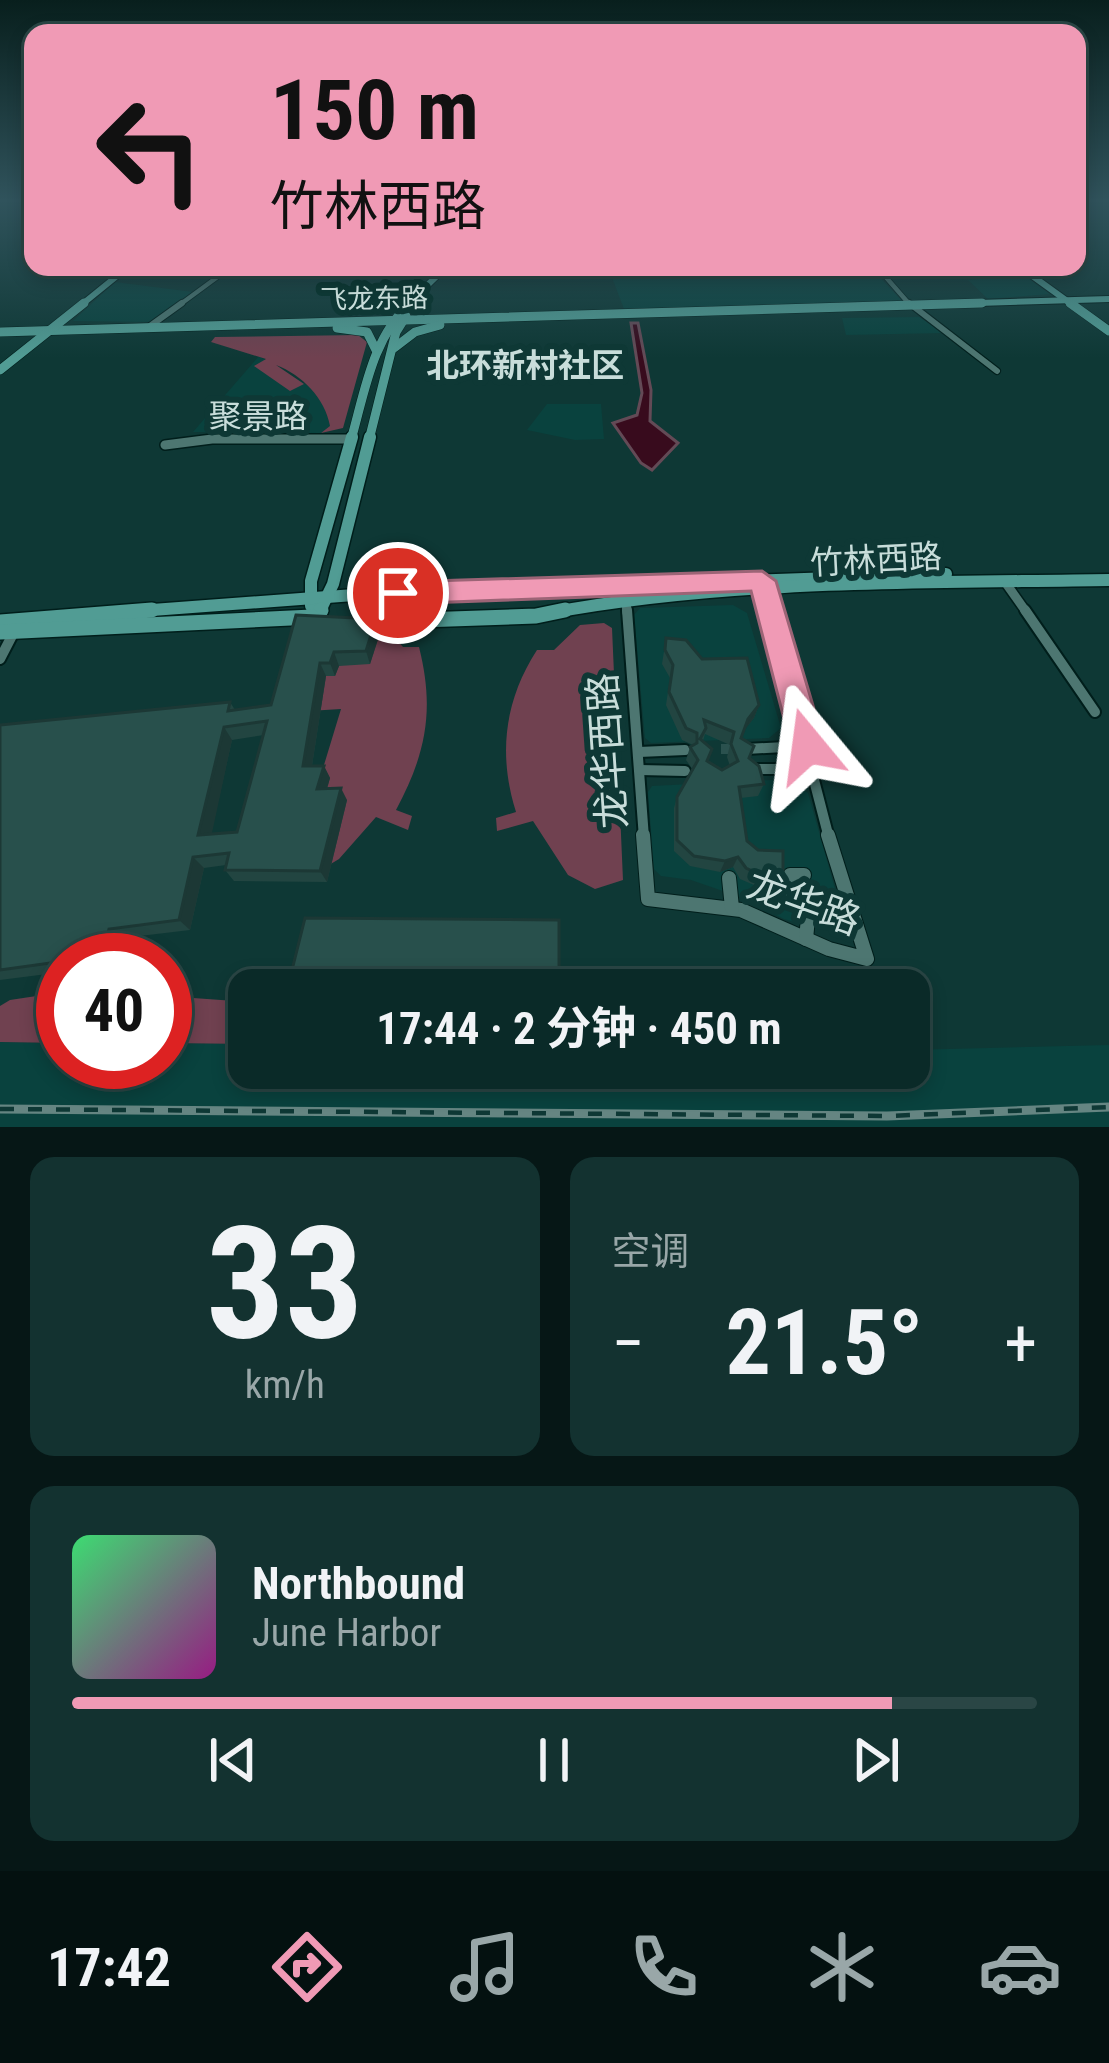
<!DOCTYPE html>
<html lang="zh">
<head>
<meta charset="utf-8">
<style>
	:root { --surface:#0a2a28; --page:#133230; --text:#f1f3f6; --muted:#99a7a8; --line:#2a4645; --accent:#f09ab5 }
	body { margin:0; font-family:"Roboto Condensed","Noto Sans SC",sans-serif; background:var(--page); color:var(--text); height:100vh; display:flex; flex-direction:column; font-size:45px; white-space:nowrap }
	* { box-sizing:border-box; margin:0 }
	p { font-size:39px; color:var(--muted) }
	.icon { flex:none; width:66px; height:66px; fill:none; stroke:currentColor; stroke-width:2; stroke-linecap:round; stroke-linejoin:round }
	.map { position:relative; height:1127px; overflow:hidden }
	.side { display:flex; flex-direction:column; gap:30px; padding:30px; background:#061716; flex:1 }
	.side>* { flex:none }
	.hud { position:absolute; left:24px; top:24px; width:1062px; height:252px; border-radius:24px; box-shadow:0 6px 18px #0003,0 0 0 3px var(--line); background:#f09ab5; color:#111; overflow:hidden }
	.speed { position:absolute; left:36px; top:933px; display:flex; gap:24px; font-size:60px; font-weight:700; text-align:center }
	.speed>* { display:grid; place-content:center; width:156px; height:156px; border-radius:50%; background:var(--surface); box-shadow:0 6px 18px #0003,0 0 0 3px var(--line); line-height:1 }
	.speed .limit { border:18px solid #d22; background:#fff; color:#111 }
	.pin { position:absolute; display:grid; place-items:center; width:102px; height:102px; color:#fff; margin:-51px; border:6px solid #fff; border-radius:50%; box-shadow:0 3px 12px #0007 }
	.me { position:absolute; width:132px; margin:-66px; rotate:344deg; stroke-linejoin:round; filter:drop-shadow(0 0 9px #0008) }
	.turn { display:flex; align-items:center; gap:42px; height:252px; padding:0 48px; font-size:54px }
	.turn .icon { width:156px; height:156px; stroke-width:2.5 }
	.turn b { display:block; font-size:84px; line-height:102px }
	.big { font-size:90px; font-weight:700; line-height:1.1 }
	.side .card { flex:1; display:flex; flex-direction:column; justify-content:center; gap:18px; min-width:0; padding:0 42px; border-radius:24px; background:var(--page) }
	.side .dial { align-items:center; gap:0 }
	.dial b { font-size:156px; line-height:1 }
	.song { display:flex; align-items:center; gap:36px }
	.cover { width:144px; height:144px; border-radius:18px; background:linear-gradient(135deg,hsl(140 70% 55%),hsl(310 70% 35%)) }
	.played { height:12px; border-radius:6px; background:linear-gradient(90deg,var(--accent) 85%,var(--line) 85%) }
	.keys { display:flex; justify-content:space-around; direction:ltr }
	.heat { display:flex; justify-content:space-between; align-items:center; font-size:66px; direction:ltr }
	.side .tiles { flex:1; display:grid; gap:30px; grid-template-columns:1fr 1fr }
	.card:last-child { grid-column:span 2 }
	.trip { position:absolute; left:228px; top:969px; width:702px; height:120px; border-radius:24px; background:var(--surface); box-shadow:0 6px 18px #0003,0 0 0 3px var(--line); font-weight:700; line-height:120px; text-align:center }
	.tab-bar { display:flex; height:192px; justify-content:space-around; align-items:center; background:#041110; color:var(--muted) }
	.tab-bar .icon { width:84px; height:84px }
	.tab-bar .selected { color:var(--accent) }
	.tab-bar b { font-size:54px; color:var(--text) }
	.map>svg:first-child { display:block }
</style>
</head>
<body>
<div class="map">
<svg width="1109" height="1127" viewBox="0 0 1109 1127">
	<rect width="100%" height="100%" fill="#0e3835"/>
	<!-- built -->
	<g fill="#09423e">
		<polygon points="608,267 870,267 903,302 624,309"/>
		<polygon points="970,267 1013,267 1050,294 988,299 968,280 980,279"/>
		<polygon points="115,282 193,292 152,322 73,321"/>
		<polygon points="919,317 944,333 846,335 842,318"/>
		<polygon points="259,356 310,387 323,404 331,427 321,433 193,432"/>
		<polygon points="547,404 601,404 604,439 575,440 527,430"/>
		<polygon points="733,605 747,613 781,728 769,738 651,743 645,738 634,615 640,608"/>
		<polygon points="790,779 808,793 844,921 841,927 818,929 784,919 746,899 691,880 661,876 654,869 648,792 652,786"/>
		<polygon points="0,1042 63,1043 63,1062 165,1062 165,1043 249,1044 249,1068 909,1068 909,1050 1109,1045 1109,1127 0,1127"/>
	</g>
	<!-- green -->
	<g fill="#704150">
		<path d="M358,335l9,7 -24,86 -22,5 9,-7c-5,-28 -28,-51 -54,-61l28,19 -14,7 -36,-25 12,-7 -55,-17 4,-5z"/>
		<path d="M604,623l8,5 11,252 -28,9 -27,-14 -35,-54 -36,10 -1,-13 20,-6c-18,-57 -12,-111 21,-162h17l26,-25z"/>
		<path d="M392,634l11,13h16c16,63 7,107 -23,163l16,6 -4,14 -32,-13 -37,42 -25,15 3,-86 24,-79 -32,2 10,-73z"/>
		<polygon points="63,992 63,1043 0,1042 0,1006 10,1000"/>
		<polygon points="165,996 249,1002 249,1044 165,1043"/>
	</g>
	<!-- water -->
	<polygon fill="#380b1d" stroke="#634a56" stroke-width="3" points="631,323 638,323 651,390 650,421 678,443 652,470 641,463 613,423 637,415 642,393"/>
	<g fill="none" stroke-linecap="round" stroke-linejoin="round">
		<!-- minor-tunnel -->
		<polyline stroke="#2a514e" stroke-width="10" stroke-dasharray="10 6" stroke-linecap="butt" points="721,749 741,749"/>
		<!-- minor-far4 casing -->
		<g stroke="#001e1b" stroke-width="6">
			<g id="minor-far4">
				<polyline points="877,267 911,306"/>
				<polyline points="178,306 231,267"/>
			</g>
		</g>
		<!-- minor-far3 casing -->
		<g stroke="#001e1b" stroke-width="8">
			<g id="minor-far3">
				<polyline points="909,303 997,371"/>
				<polyline points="150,326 182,303"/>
				<polyline points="205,440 352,439"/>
			</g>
		</g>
		<!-- minor-far2 casing -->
		<g stroke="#001e1b" stroke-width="12">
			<g id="minor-far2">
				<polyline points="165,445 212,439 352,439"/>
				<polyline points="1005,582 1027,613"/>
				<polyline points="757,586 765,613"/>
				<polyline points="764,588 771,613"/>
				<polyline points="626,599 627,613"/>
			</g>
		</g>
		<!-- minor-far1 casing -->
		<g stroke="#001e1b" stroke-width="14">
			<g id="minor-far1">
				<polyline points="627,610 644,838"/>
				<polyline points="770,610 829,838"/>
				<polyline points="1025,610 1095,712"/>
				<polyline points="0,659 15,630"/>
				<polyline points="746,749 803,746"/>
				<polyline points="639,752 685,750"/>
				<polyline points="754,769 808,769 764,610"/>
				<polyline points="640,770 685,771"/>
			</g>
		</g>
		<!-- minor casing -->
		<g stroke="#001e1b" stroke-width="16">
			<g id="minor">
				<polyline points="643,835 648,899 741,910 829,949 867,959 828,835"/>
				<polyline points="804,875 790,875 788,888 808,918 806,939"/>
				<polyline points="729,878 732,908"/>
			</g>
		</g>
		<!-- major-far3 casing -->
		<g stroke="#001e1b" stroke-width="8">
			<g id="major-far3">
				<polyline points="1020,267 1074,306"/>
				<polyline points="80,306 128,267"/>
				<polyline points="406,306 446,267"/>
				<polyline points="882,306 1109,299"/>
			</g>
		</g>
		<!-- major-far2 casing -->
		<g stroke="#001e1b" stroke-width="10">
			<g id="major-far2">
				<polyline points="1070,303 1109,331"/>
				<polyline points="337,328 367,332 376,350"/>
				<polyline points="0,332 982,303"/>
				<polyline points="394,348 415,332 440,325"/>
				<polyline points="0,370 84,303"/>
				<path d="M351,440c14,-49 21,-101 59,-137"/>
				<polyline points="369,440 396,332 406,316"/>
			</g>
		</g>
		<!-- major-far1 casing -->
		<g stroke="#001e1b" stroke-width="15">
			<g id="major-far1">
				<polyline points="311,606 311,581 352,437"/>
				<polyline points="112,613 354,595 946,574"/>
				<polyline points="319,613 333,584 370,437"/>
				<path d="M550,613c182,-34 374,-30 559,-33"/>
			</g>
		</g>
		<!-- major casing -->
		<g stroke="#001e1b" stroke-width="18">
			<g id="major">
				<polyline points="317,618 321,610"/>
				<polyline points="0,622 152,610"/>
				<polyline points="362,622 536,616 565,610"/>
				<polyline points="0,632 312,617"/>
			</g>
		</g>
		<!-- minor-far4 -->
		<use href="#minor-far4" stroke="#4d7671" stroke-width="4.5"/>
		<!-- minor-far3 -->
		<use href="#minor-far3" stroke="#4d7671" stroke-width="6"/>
		<!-- minor-far2 -->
		<use href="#minor-far2" stroke="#4d7671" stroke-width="9"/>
		<!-- minor-far1 -->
		<use href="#minor-far1" stroke="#4d7671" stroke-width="10"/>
		<!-- minor -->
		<use href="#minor" stroke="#4d7671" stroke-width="14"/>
		<!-- major-far3 -->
		<use href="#major-far3" stroke="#519c94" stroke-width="6"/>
		<!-- major-far2 -->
		<use href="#major-far2" stroke="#519c94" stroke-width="9"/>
		<!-- major-far1 -->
		<use href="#major-far1" stroke="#519c94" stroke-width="12"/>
		<!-- major -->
		<use href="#major" stroke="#519c94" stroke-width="15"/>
		<!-- rail casing -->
		<g stroke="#658582" stroke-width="9">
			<polyline id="rail" points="0,1109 887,1116 1109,1107"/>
		</g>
		<!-- rail -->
		<use href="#rail" stroke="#0e3835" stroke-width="4.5" stroke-dasharray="14" stroke-linecap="butt"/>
	</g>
	<!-- wall -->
	<g fill="#224541" fill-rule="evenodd">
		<path d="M376,619l4,14 -10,31 -31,2 -4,10h-9l-14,90h12l6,12 -3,11 20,11 -20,82 -93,-1 -9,-11 1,-5 -22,3 -14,62 -67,8 -6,22h-54v12l-63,8v-255l230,-23 5,8 36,-5zM264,735l-27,97 -26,2 21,-94z"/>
		<path d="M666,638l36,21 57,46 -5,13 -10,12 -3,8 23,46 -6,12 -17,2 6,43 36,38 -6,10 -16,-1 -21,-9 -7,-12 -13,5 -30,-6 -16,-15v-43l3,-11 16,-27 -7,-10 4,-13 3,-2 -11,-5 -16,-35 4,-27 -8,-14zM705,734l25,11 -3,12 3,9 -8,4 -14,-8 -5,-21z"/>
	</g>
	<!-- shaded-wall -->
	<g fill="#1c3835">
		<polygon points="376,619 380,633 370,664 366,651"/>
		<polygon points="334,652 339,666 335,676 330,663"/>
		<polygon points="320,663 326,676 310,778 303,766"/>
		<polygon points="759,705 754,718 743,732 748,719"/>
		<polygon points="224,727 232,740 209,847 198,835"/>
		<polygon points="324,766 330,778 323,801 317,789"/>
		<polygon points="341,788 347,800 327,882 320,871"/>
		<polygon points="193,857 204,868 190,930 179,920"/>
		<polygon points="738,857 733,867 720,872 725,861"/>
		<polygon points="109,929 123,938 117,960 108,960 101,956"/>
	</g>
	<!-- building -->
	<g fill="#28504c" stroke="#1c3835" stroke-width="3" fill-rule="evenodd">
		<path d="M296,615l80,4 -10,32 -32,1 -4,11h-10l-17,103h21l-7,23 24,-1 -21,83 -95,-1 4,-17 -36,4 -14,63 -70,9 -8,27 -101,14v-245l230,-23 -2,9 43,-6zM267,721l-30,111 -39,3 26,-108z"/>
		<path d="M666,638l20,2 16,19 45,-1 12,47 -11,14 -7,19 13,8 -5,12 10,8 5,18 -25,3 8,54 11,9 25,1v28l-16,-1 -21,-10 -8,-11 -13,4 -31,-5 -17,-16v-43l21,-37 -8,-13 7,-4v-10l-11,-5 -17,-36 4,-27 -8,-15zM704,720l30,12 -3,12 7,17 -16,9 -15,-9 5,-12 -12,-10 6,-11z"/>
		<polygon points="305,918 559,920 559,990 287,990"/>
	</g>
	<!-- sky -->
	<linearGradient id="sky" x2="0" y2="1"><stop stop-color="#081f1d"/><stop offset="0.56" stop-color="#30535c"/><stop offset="1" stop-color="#30535c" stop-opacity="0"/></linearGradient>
	<rect width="1109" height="358" fill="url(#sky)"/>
	<!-- route -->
	<polygon fill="#f09ab5" stroke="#9c6476" stroke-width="3" points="762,571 776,581 825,746 820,757 808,762 796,757 791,746 751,591 398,604 383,593 398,582"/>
	<g text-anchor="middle" stroke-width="12" stroke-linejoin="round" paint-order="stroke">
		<!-- far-street labels -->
		<g font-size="27" fill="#c8ddda" stroke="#0e3835">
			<text transform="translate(374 299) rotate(-1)" y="9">飞龙东路</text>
		</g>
		<!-- far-quarter labels -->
		<g font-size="33" font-weight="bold" fill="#c8ddda" stroke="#0e3835">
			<text x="525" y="377">北环新村社区</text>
		</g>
		<!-- street labels -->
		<g font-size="33" fill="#c8ddda" stroke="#0e3835">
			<text x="258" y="428">聚景路</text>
			<text transform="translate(876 559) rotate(-3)" y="12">竹林西路</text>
		</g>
		<!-- near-street labels -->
		<g font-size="39" fill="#c8ddda" stroke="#0e3835">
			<text transform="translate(607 751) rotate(-94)" y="14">龙华西路</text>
			<text transform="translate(804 902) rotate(20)" y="14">龙华路</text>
		</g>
	</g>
</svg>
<div class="speed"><div class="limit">40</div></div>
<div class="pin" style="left:398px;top:593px;background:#d93025"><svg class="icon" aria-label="arrive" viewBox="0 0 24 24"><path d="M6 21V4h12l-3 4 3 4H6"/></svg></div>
<svg class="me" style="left:808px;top:746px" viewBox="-20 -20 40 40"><path d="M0-17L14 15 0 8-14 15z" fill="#f09ab5" stroke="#fff" stroke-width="4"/></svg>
<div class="trip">17:44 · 2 分钟 · 450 m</div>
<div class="hud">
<div class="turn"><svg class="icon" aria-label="left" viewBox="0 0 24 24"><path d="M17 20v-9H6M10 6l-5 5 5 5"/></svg><div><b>150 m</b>竹林西路</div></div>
</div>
</div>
<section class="side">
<div class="tiles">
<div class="card dial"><b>33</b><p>km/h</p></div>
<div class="card"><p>空调</p>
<div class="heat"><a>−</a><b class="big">21.5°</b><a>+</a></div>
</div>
<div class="card">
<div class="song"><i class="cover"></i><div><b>Northbound</b><p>June Harbor</p></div></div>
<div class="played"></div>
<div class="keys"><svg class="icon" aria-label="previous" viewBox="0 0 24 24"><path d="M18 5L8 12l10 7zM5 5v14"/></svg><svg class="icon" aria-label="pause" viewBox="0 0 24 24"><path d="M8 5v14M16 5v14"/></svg><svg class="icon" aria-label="next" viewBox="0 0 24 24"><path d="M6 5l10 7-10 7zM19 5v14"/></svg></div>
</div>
</div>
</section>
<nav class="tab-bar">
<b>17:42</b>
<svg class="icon selected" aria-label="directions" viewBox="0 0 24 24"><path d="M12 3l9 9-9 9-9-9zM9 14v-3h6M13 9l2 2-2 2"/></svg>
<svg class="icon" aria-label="music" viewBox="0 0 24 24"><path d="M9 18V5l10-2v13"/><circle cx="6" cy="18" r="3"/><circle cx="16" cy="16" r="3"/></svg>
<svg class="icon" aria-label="phone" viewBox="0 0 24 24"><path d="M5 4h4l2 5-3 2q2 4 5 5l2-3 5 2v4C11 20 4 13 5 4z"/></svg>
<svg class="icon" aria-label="climate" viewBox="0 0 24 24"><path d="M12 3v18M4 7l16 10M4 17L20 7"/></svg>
<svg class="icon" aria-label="car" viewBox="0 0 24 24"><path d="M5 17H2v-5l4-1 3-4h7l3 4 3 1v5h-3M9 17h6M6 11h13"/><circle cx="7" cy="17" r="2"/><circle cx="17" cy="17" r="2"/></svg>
</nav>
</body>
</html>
